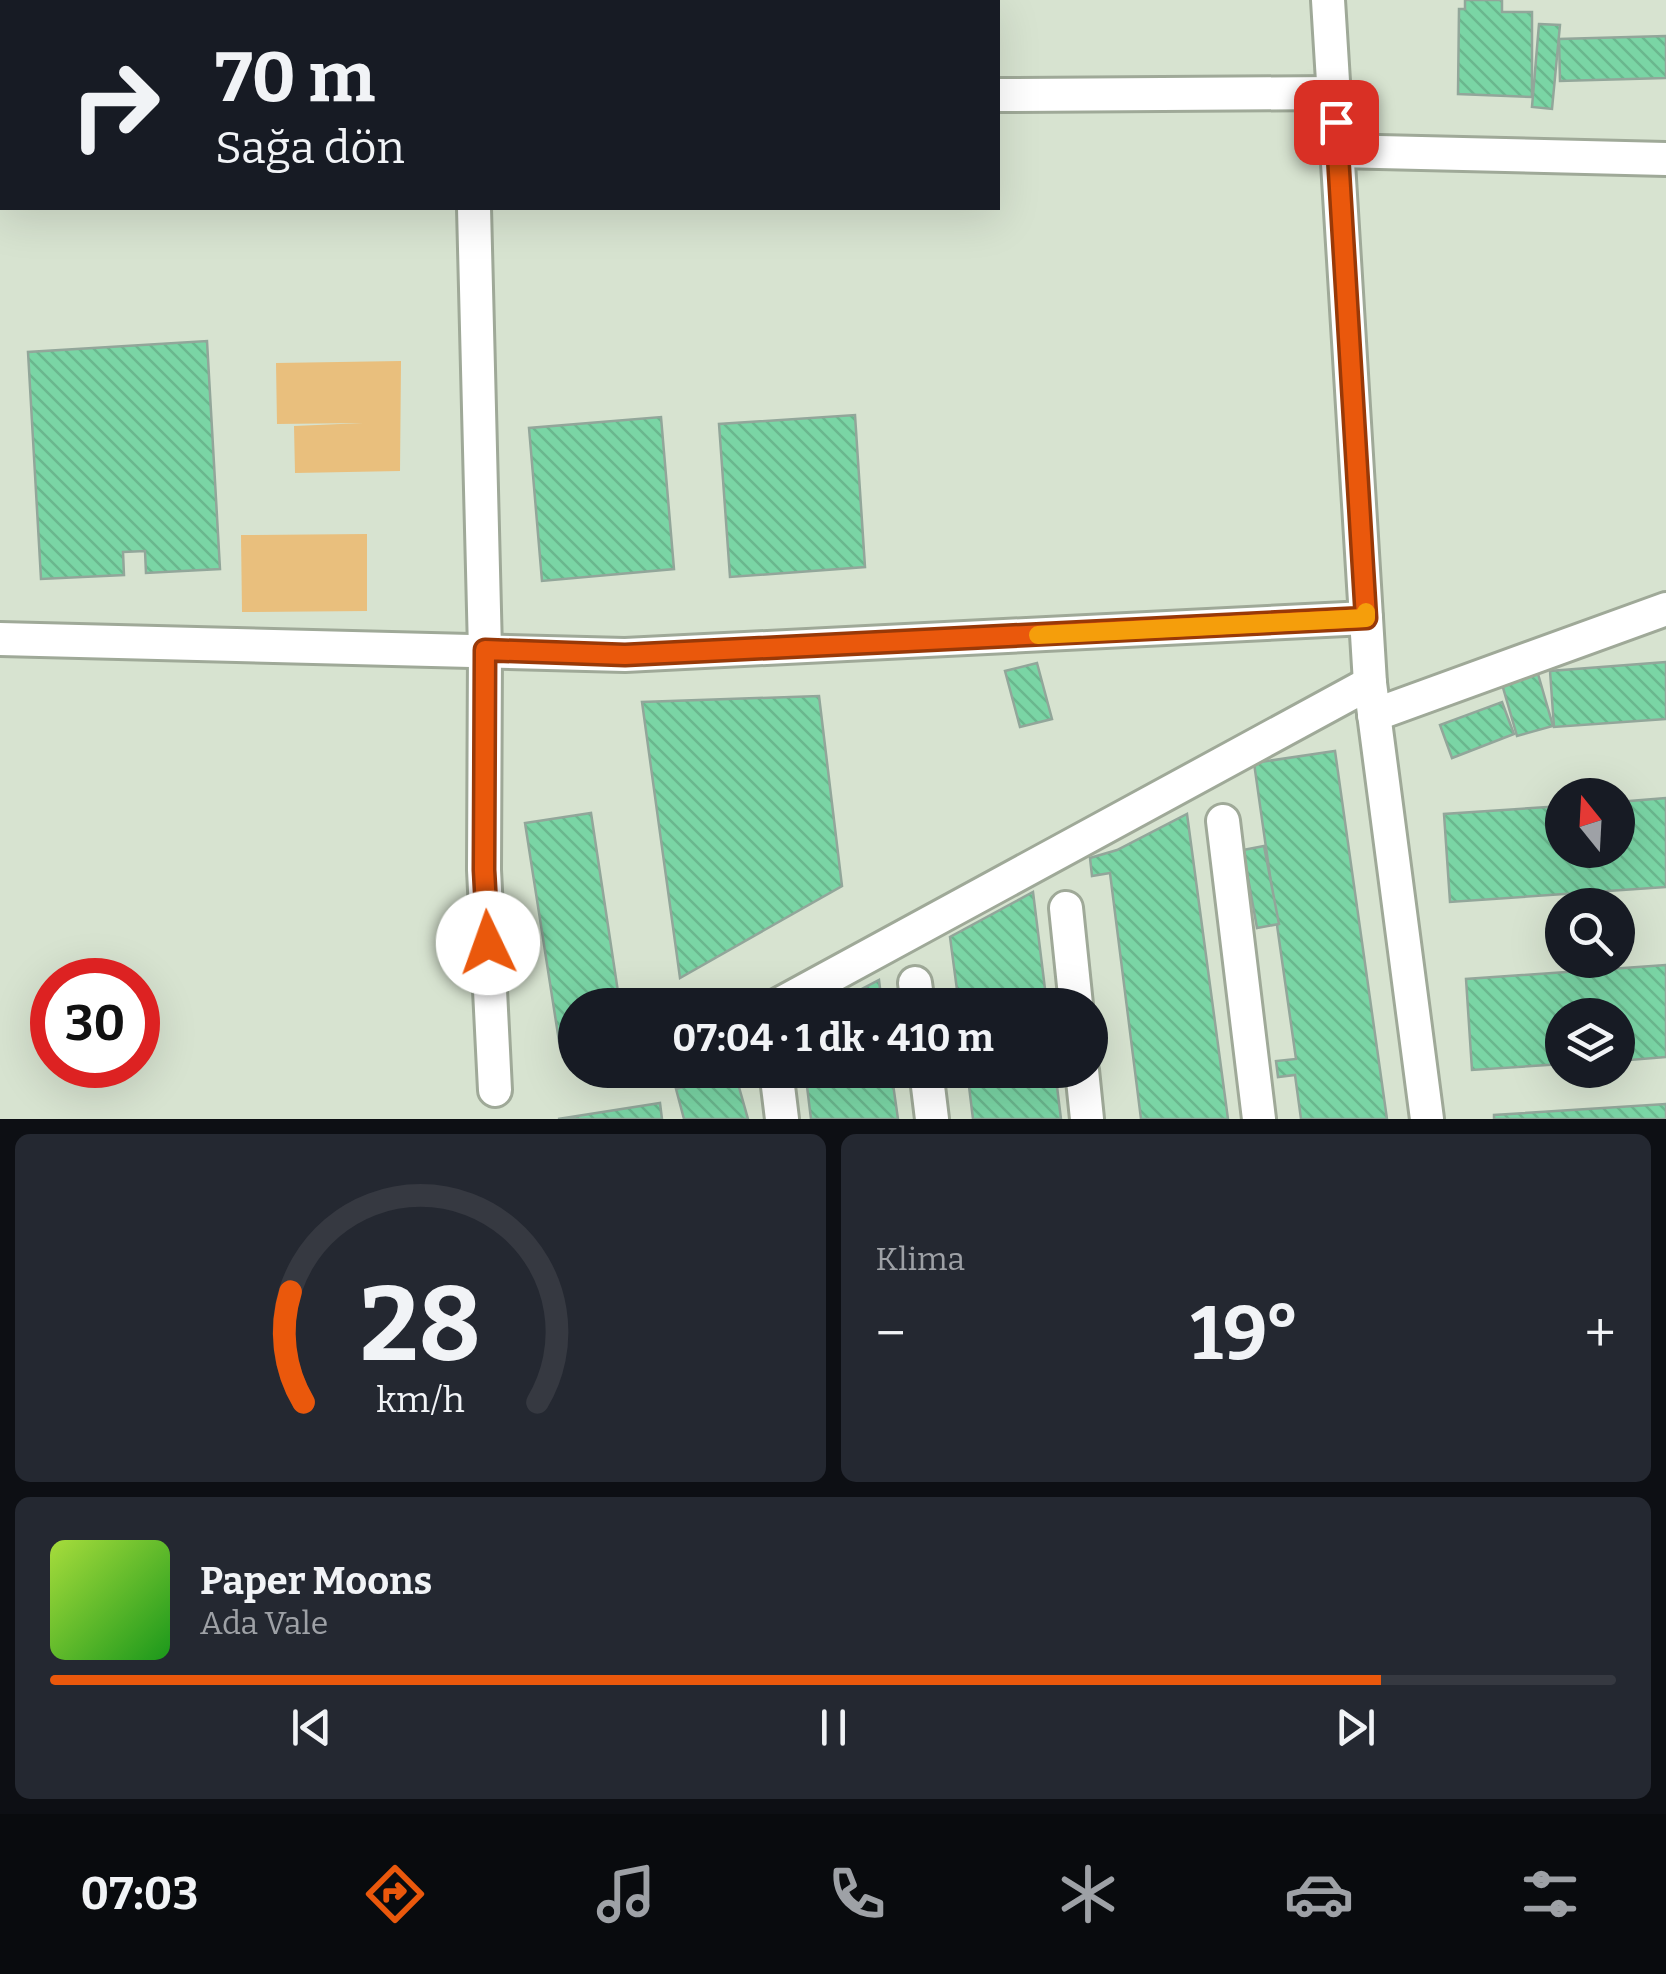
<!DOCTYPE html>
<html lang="tr">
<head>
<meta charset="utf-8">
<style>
	:root { --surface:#171b24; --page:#242831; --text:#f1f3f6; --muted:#9ea1a6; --line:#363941; --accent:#ea580c }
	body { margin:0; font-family:Bitter,serif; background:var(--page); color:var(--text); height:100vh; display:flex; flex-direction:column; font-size:38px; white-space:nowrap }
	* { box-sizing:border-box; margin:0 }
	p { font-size:32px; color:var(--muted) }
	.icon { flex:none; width:55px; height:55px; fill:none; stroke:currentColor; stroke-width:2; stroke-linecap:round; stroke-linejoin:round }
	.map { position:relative; height:1119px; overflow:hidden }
	.details { display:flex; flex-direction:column; gap:15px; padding:15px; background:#0d0f14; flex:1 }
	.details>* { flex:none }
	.guide { position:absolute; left:0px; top:0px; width:1000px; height:210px; box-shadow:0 10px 40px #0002; background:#171b24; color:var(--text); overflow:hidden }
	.needle { width:65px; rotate:342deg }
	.controls { position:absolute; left:1545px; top:778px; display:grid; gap:20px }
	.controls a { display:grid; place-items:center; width:90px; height:90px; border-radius:50%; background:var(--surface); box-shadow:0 10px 40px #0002; font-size:50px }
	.speed { position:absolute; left:30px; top:958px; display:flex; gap:20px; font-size:50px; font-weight:700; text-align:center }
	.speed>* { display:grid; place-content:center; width:130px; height:130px; border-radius:50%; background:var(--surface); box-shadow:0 10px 40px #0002; line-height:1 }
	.speed .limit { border:15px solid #d22; background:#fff; color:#111 }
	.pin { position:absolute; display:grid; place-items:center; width:85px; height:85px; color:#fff; margin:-42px; border-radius:20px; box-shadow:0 5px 15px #0006 }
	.me { position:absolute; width:110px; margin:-55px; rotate:357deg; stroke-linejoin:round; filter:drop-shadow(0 0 8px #0008) }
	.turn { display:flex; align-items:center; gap:35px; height:210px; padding:0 50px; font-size:45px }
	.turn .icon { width:130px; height:130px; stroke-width:2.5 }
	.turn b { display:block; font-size:70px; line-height:85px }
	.big { font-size:75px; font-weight:700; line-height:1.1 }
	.details .widget { flex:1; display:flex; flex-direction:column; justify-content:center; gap:15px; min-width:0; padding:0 35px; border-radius:15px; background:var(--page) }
	.details .dial { align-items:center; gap:0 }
	.dial svg { height:260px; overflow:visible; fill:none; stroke:var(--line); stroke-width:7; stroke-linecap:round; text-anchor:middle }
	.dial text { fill:var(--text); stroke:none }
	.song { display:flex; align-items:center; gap:30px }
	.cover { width:120px; height:120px; border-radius:15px; background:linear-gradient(135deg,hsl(80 70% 55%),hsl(120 70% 35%)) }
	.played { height:10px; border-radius:5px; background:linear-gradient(90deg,var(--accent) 85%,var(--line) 85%) }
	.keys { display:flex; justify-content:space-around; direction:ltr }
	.heat { display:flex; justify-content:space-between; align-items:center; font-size:55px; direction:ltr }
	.details .tiles { flex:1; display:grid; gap:15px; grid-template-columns:1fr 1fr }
	.widget:last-child { grid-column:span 2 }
	.trip { position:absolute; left:558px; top:988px; width:550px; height:100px; border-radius:50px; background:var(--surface); box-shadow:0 10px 40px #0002; font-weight:700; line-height:100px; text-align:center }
	.tab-bar { display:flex; height:160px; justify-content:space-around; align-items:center; background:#090b0e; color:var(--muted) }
	.tab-bar .icon { width:70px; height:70px }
	.tab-bar .active { color:var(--accent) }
	.tab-bar b { font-size:45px; color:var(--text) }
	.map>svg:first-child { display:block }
</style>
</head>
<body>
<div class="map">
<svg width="1666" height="1119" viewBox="0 0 1666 1119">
	<defs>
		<pattern id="building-back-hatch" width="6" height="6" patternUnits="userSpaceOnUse" patternTransform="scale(2.5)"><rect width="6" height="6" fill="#7ad5a5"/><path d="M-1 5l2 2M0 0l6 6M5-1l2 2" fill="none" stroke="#6ab78e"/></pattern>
	</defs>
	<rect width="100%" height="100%" fill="#d7e3d0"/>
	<!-- garden -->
	<g fill="#e9bf7d">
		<polygon points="401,361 400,471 295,473 294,426 363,423 277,424 276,363"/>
		<polygon points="367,534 367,611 242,612 241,535"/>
	</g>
	<!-- building -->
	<g fill="url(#building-back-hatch)" stroke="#92a69a" stroke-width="2.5">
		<polygon points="1465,0 1502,0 1502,12 1532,12 1532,97 1458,94 1459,9 1465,9"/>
		<polygon points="1539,24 1560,25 1552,109 1532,107"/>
		<polygon points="1666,36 1666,78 1560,81 1559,39"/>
		<polygon points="207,341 220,569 146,573 145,551 123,552 124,575 41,579 28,352"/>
		<polygon points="855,415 865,567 730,577 719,424"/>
		<polygon points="661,417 674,569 542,581 529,428"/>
		<polygon points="1666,662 1666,719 1554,727 1550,671"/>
		<polygon points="1037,663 1052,719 1020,727 1005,671"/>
		<polygon points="1538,674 1553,726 1517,736 1502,684"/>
		<polygon points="819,696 842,886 680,978 642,702"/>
		<polygon points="1502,702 1514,734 1452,758 1440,725"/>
		<polygon points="1335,751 1387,1119 1301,1119 1295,1075 1278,1077 1276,1061 1296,1059 1254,763"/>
		<polygon points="1666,798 1666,887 1450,902 1444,814 1562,806 1562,850 1618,850 1618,802"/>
		<polygon points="591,813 620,1005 575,1005 575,1038 559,1041 525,823"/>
		<polygon points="1187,814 1228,1119 1141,1119 1110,873 1092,876 1090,858 1117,850"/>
		<polygon points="1264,846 1279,924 1257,928 1243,850"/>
		<polygon points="1033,892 1047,1005 959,1005 950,937"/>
		<polygon points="1666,965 1666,1057 1618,1061 1618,1015 1562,1015 1562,1064 1472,1070 1466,979"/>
		<polygon points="879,980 882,1005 831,1005"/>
		<polygon points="805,1070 891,1070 898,1119 811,1119"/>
		<polygon points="967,1070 1055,1070 1061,1119 973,1119"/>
		<polygon points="735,1073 748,1119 684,1119 676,1089"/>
		<polygon points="660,1103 662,1119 558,1119"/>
		<polygon points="1666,1104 1666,1119 1494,1119 1494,1115"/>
	</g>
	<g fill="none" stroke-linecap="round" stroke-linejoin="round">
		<!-- minor casing -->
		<g stroke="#9fa998" stroke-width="38">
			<g id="minor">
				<polyline points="470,0 470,2"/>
				<polyline points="517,0 530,2"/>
				<polyline points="1328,0 1370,683 1427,1119"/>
				<polyline points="998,95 1334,93"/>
				<polyline points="1337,151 1666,159"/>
				<polyline points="474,208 485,650 484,870 495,1090"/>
				<polyline points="0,639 625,655 1366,618"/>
				<polyline points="1374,715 1666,609"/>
				<polyline points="1223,821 1259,1119"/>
				<polyline points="1066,908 1076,1005"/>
				<polyline points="915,983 918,1005"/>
				<polyline points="778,1005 1370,683"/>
				<polyline points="776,1070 782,1119"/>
				<polyline points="926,1070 932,1119"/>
				<polyline points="1082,1070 1087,1119"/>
			</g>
		</g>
		<!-- minor -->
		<use href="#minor" stroke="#fff" stroke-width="32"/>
	</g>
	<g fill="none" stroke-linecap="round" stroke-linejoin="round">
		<!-- route casing -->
		<g stroke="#983908" stroke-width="25">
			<polyline id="route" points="488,943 484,870 485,650 625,655 1366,618 1336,122"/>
		</g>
		<!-- route -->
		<use href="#route" stroke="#ea580c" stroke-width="18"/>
		<!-- slow -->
		<polyline stroke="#f59e0b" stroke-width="18" points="1038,635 1366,618 1366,612"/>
	</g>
</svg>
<div class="controls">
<a><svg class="needle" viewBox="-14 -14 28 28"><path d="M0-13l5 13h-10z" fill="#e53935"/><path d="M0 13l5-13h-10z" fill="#9ea1a6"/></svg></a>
<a><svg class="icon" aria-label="search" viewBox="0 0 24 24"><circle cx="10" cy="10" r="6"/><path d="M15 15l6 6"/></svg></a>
<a><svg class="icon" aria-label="layers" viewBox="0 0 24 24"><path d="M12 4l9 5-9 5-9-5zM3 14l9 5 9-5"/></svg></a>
</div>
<div class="speed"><div class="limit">30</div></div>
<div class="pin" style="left:1336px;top:122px;background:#d93025"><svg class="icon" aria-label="arrive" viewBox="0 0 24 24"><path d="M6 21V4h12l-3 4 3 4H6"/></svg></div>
<svg class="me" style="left:488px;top:943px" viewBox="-20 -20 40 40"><circle r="19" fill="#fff"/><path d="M0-13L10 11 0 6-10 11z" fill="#ea580c"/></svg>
<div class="trip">07:04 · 1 dk · 410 m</div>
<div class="guide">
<div class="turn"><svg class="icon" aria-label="right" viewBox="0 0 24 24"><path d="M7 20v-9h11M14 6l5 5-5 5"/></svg><div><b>70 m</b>Sağa dön</div></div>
</div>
</div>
<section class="details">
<div class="tiles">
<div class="widget dial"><svg viewBox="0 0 100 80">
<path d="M14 69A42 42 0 1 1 86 69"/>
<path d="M14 69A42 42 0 0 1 10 35" stroke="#ea580c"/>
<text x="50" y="56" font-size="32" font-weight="700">28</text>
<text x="50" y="72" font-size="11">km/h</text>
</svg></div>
<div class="widget"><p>Klima</p>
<div class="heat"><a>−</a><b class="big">19°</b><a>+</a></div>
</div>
<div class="widget">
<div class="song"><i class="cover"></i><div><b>Paper Moons</b><p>Ada Vale</p></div></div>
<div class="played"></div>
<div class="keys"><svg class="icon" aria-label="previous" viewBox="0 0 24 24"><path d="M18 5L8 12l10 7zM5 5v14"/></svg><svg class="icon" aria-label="pause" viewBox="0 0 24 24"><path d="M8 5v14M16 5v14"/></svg><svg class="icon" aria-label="next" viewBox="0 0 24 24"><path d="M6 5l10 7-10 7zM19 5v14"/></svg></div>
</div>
</div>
</section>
<nav class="tab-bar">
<b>07:03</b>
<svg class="icon active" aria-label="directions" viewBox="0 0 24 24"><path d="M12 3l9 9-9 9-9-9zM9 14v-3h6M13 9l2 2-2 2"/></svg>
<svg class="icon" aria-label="music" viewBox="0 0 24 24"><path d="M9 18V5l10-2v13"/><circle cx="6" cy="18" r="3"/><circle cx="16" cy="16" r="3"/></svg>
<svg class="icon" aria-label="phone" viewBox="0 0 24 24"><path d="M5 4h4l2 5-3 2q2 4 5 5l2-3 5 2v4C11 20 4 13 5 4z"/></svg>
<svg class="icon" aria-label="climate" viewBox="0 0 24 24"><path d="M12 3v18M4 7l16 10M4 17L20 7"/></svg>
<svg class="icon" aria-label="car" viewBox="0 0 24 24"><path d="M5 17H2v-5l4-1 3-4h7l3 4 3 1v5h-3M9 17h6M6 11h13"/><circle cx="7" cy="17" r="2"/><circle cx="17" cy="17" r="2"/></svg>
<svg class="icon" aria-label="filters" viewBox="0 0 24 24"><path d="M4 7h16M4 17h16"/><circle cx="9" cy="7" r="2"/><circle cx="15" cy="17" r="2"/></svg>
</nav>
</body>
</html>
